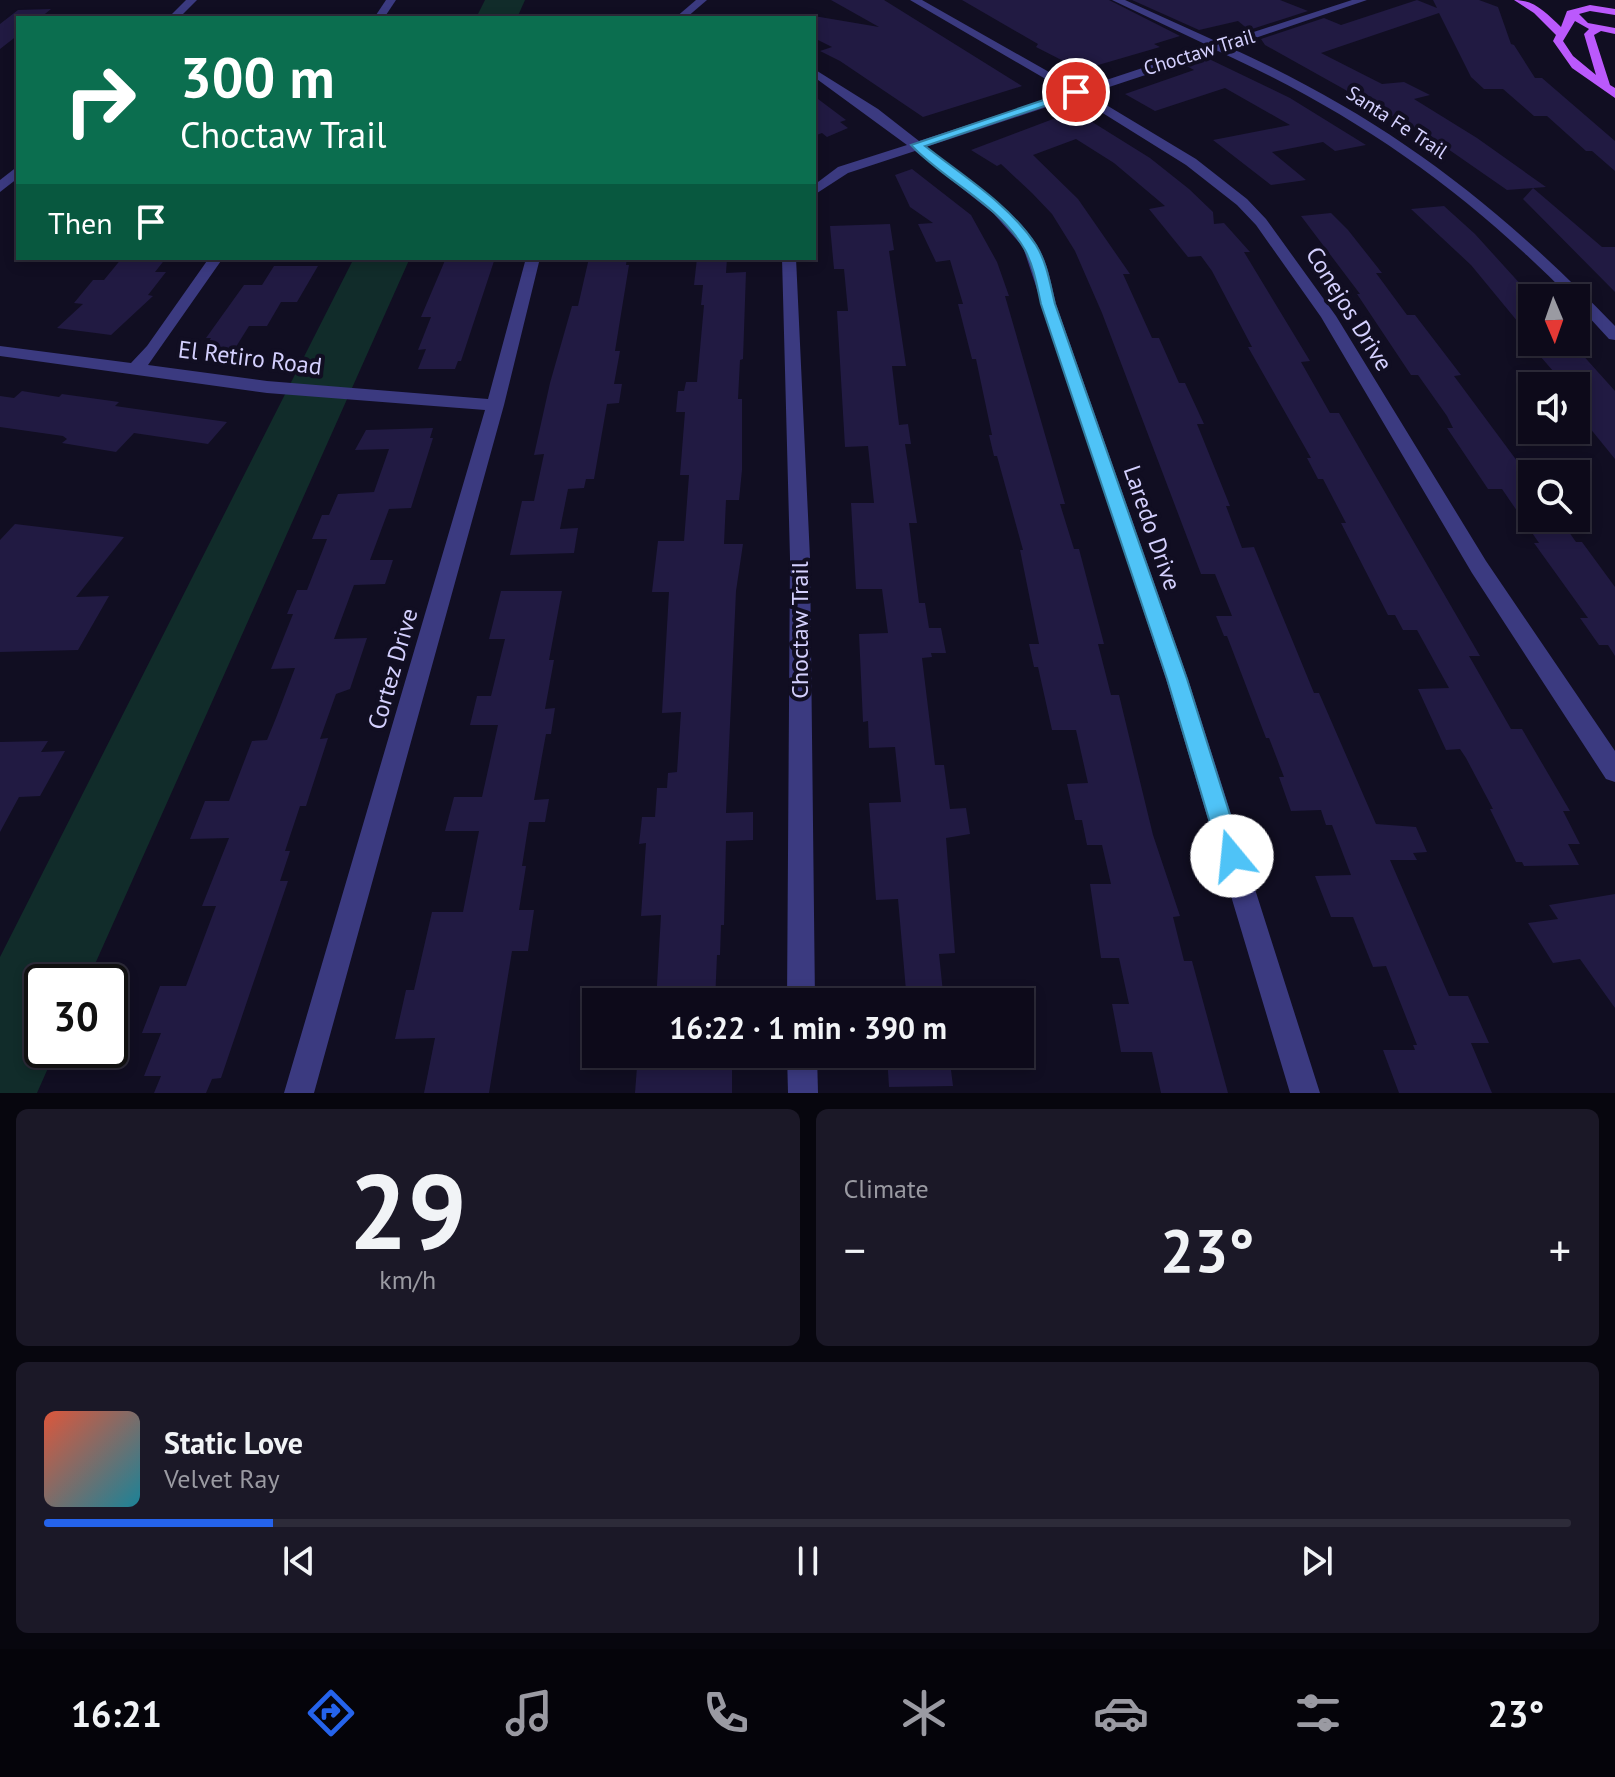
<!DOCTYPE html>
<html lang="en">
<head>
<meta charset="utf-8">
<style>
	:root { --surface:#0d0a1a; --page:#1b1827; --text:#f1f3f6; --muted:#9a9aa2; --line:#2d2b39; --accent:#2563eb }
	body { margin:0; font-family:"PT Sans",sans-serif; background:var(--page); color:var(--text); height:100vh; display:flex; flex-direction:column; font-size:30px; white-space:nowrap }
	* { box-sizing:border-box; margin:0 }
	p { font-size:26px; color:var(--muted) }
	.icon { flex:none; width:44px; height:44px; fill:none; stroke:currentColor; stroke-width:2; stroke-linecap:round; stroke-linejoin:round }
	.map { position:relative; height:1093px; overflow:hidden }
	.details { display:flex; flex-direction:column; gap:16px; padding:16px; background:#07060e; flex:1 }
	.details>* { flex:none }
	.top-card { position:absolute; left:16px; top:16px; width:800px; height:244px; border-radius:0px; box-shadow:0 4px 12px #0003,0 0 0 2px var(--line); background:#0b6e4f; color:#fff; overflow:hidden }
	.needle { width:52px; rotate:178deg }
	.tools { position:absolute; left:1518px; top:284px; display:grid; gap:16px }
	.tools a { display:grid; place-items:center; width:72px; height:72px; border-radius:0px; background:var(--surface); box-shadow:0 4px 12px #0003,0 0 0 2px var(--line); font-size:40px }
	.speed { position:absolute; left:24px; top:964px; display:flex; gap:16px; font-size:40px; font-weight:700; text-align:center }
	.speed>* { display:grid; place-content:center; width:104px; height:104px; border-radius:50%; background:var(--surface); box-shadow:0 4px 12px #0003,0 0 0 2px var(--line); line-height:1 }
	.speed .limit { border:4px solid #111; border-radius:12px; background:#fff; color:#111 }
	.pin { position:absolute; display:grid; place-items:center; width:68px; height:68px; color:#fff; margin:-34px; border:4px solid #fff; border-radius:50%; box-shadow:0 2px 8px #0007 }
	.me { position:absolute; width:88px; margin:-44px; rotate:343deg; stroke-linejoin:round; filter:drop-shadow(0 0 6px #0008) }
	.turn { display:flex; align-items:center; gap:28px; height:168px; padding:0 32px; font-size:36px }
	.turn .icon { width:104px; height:104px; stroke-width:2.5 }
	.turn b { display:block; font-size:56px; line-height:68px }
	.then { display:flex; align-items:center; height:76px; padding:0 32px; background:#0003; gap:16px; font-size:30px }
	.big { font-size:60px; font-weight:800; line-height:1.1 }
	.details .widget { flex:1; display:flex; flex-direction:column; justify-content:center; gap:12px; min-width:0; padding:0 28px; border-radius:12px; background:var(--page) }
	.details .dial { align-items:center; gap:0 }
	.dial b { font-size:104px; line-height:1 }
	.song { display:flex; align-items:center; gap:24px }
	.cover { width:96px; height:96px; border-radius:12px; background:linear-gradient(135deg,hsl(10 70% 55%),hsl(190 70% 35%)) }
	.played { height:8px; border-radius:4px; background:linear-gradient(90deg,var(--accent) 15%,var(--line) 15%) }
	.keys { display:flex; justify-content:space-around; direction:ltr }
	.heat { display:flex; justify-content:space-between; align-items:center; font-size:44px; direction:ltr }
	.details .tiles { flex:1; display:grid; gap:16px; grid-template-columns:1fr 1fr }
	.widget:last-child { grid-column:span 2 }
	.trip { position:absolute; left:582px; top:988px; width:452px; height:80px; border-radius:0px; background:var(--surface); box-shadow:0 4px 12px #0003,0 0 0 2px var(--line); font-weight:800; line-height:80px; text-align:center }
	.tabs { display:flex; height:128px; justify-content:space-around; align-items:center; background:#05040a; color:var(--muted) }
	.tabs .icon { width:56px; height:56px }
	.tabs .active { color:var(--accent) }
	.tabs b { font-size:36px; color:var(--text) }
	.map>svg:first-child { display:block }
</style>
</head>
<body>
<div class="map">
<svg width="1615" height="1093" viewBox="0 0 1615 1093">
	<rect width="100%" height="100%" fill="#110e22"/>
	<!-- green -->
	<g fill="#112c2a">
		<polygon points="485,0 525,0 517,18 476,18"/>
		<polygon points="354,258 410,258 87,982 42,982 42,1050 56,1050 37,1093 0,1093 0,957"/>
	</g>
	<!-- building -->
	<g fill="#211a42">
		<polygon points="831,0 884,0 1022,86 923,117 840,61 820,51 832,47 814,38 814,16 879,27"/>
		<polygon points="962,0 1109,0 1180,36 1154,44 1160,47 1081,70 1036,47 1038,44"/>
		<polygon points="1132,0 1280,0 1308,11 1249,30 1238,21 1199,30"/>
		<polygon points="1417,0 1437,8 1433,0 1479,0 1498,7 1511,44 1514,45 1535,78 1542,78 1615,141 1615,171 1592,151 1586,151 1547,116 1534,116 1503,89 1484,89 1471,77 1439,13 1321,53 1382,84 1404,82 1430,95 1414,99 1477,138 1546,187 1507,190 1435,140 1265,45 1261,39 1324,18 1341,25"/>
		<polygon points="51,9 40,18 18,18 18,35 0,49 0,24 18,10"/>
		<polygon points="1207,58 1290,98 1366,145 1335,151 1323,142 1272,152 1306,180 1271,185 1213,140 1290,125 1225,88 1155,111 1125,94 1194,70 1185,65"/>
		<polygon points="814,96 846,120 840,122 848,128 827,137 822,133 814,136"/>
		<polygon points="1069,113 1081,115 1150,158 1189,189 1213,212 1214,224 1224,223 1250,252 1244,252 1310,361 1301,362 1330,413 1339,413 1480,656 1469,656 1511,729 1522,729 1570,811 1563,811 1580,844 1568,844 1579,865 1524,866 1522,862 1516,862 1490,809 1493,809 1466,758 1460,749 1446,750 1418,689 1449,688 1417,630 1403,630 1395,615 1388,615 1341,523 1346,523 1323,479 1318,479 1307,458 1311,458 1248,347 1252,347 1212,271 1201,256 1188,257 1149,209 1165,206 1114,163 1076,139 1033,155 1078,199 1130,274 1123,274 1152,338 1159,338 1179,383 1185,383 1204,424 1197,424 1230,506 1226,506 1242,548 1254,547 1314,693 1319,693 1376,824 1416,827 1427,852 1413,853 1417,860 1390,860 1449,996 1468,996 1489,1043 1471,1043 1492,1093 1399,1093 1383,1050 1415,1050 1413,1045 1417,1045 1386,966 1373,967 1353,917 1331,917 1315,876 1351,875 1332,825 1326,825 1321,810 1291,811 1279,777 1284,777 1269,738 1266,738 1227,636 1224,636 1216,616 1232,616 1215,574 1201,574 1102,313 1075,251 1052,214 1032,193 1001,164 997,166 971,150"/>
		<polygon points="912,169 971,215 997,262 1009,296 1005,296 1065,504 1060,504 1074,549 1079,549 1104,644 1098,644 1111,695 1119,695 1153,835 1180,916 1173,917 1184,961 1192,961 1228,1093 1161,1093 1152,1052 1121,1052 1112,1004 1129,1004 1119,958 1101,958 1090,884 1111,884 1102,845 1087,845 1082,820 1075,820 1067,784 1088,783 1076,730 1052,730 1038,667 1034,667 1029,644 1039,644 1020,550 1023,550 997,456 994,456 989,435 992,435 976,359 972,359 958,304 963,304 950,260 936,262 918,224 933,223 910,207 895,175"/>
		<polygon points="1533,188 1602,247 1615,247 1615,292 1523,199"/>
		<polygon points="1444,206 1475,234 1532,297 1532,339 1471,265 1411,209"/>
		<polygon points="1331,213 1348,230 1382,273 1376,273 1407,315 1415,315 1461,375 1454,376 1532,481 1532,518 1559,518 1576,542 1582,542 1615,587 1615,656 1608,645 1599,645 1580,618 1588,618 1534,543 1539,543 1502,489 1488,489 1447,428 1453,428 1447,416 1418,375 1411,375 1357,294 1360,294 1301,216"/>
		<polygon points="890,224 894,250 889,251 906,366 892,366 899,425 908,424 911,444 905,444 917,523 909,523 919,603 925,603 929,628 941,628 946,653 931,653 932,657 922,658 935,765 944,765 950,809 966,808 970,834 946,838 955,953 939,954 944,1002 907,1002 898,899 876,900 869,803 901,802 895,747 869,748 868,721 863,722 859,634 888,633 882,589 856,589 851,503 874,503 868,446 845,447 837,311 848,311 844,269 834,269 830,226"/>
		<polygon points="122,258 166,258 155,272 166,272 148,295 153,296 111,335 57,328 83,304 74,303 93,280 104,280"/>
		<polygon points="446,258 495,258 461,361 458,361 455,369 418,369 426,349 418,350 431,317 421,317"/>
		<polygon points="589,258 627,258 626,265 629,265 615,351 620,351 614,384 622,384 619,403 607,404 594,479 586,479 584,488 568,489 560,529 578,528 574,553 510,555 522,501 534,501 544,454 534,455 550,383 572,306 578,306"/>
		<polygon points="697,258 727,258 726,273 746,272 743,359 740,360 738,399 742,399 742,470 739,500 726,500 724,544 743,544 736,591 726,813 753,812 753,840 726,841 724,925 721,925 720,955 717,955 715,1002 656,1002 661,915 641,916 646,843 639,844 642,817 655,817 657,788 667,788 668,773 677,772 681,712 662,713 669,592 652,592 658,541 684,541 689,475 680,475 685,412 676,412 678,391 684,391 686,382 697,382 704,305 701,305 703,285 694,285"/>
		<polygon points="274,266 318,266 297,302 281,302 267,326 249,326 234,350 203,350 211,338 206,338 244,285 262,285"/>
		<polygon points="1528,342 1571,342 1615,391 1615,459 1576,411 1576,386 1566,386"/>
		<polygon points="22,391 59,397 62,394 119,402 115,406 227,422 208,444 134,433 116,452 62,443 67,439 63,436 0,427 0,396 14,398"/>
		<polygon points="433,428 430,438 433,438 411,508 389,509 370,560 393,560 385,584 354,585 334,639 367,638 350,689 336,694 320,739 328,738 306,806 300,806 285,851 290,851 280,881 288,881 221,1078 212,1079 206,1093 154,1093 161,1076 144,1076 161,1033 142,1033 160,986 186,986 216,906 202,906 229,838 190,839 205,801 229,801 252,741 267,740 276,718 295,668 271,669 293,614 287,614 297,590 307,590 327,539 312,539 322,515 329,515 338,494 374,492 389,449 355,450 366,430"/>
		<polygon points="15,524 124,537 76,597 109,596 78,650 0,652 0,540"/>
		<polygon points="501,591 562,591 549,660 554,660 545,709 555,708 551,734 546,734 534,800 549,799 545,822 529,822 522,866 526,866 519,910 534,910 528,951 512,951 489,1093 424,1093 435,1038 395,1039 406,990 414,990 432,912 463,912 479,831 445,831 454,797 482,797 498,725 470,725 477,696 491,696 505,639 489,639"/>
		<polygon points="48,741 41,752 65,751 40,796 19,797 0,832 0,742"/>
		<polygon points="1615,894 1615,1008 1580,959 1553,963 1528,923 1558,919 1549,905"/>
		<polygon points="638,1054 732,1056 732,1093 635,1093"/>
		<polygon points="887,1054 949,1054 953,1086 889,1087"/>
	</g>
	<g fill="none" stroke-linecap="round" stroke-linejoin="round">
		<!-- minor -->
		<g fill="#3b3a80" fill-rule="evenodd">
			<polygon points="186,0 197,0 179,18 168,18"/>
			<polygon points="386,0 396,0 384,18 374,18"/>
			<polygon points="696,0 707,0 686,18 675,18"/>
			<path d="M910,0h12l157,89 130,-43 -97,-46h13l95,43 132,-43h15l-138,47c158,72 265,154 386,279v14l-6,-1 -33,-36v-5h-5c-108,-109 -213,-183 -353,-247l-130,43 108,65 51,40 19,20 70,97 150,245 129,190v31l-9,-3 -134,-206 -151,-256 -65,-92 -19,-20 -51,-40 -109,-68 -151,50c37,29 85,58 111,98 11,18 14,39 19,59l132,375 132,414h-30l-124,-414 -143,-432 -30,-34 -78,-62 -67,22 -34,22v-10l24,-18 69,-22 -93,-68v-8l64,40 41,32 149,-49z"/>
			<polygon points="18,166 18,178 0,192 0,180"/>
			<polygon points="209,258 223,258 148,365 267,381 488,399 526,258 540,258 504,405 314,1093 284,1093 485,410 267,393 0,356 0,346 131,363 147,346"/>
			<polygon points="782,258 796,258 810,558 815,1002 787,1002 790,558"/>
			<polygon points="787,1054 817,1054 818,1093 788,1093"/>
		</g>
		<!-- major -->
		<path fill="#bb59fc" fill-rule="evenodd" d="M1514,0c21,0 32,13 47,27l6,-16 23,-6 25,4v6l-25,-4 -11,3 9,9 27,5v6l-14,-3 -7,4 16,50 5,3v10l-43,-30 -19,-27 3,-6 -22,-22zM1575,21l14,8 -5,5 12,41 -23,-19 -10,-15z"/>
	</g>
	<!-- route -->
	<path fill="#4fc3f7" stroke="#337fa1" stroke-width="2" d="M1076,89l6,3 -2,2 -155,52c38,30 84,58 111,99 11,18 14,39 19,59l132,375 56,177 -3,8 -8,4 -8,-4 -4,-8 -53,-177 -126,-375c-4,-18 -7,-37 -16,-54 -26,-46 -79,-68 -114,-105z"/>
	<g text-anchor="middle" stroke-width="8" stroke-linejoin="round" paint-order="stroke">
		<!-- far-street labels -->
		<g font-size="20" fill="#d4d0fe" stroke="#110e22">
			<text transform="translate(1199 52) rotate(-17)" y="7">Choctaw Trail</text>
			<text transform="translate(1397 122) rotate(33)" y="7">Santa Fe Trail</text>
		</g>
		<!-- street labels -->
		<g font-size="24" fill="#d4d0fe" stroke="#110e22">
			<text transform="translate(1349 309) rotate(58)" y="8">Conejos Drive</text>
			<text transform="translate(250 358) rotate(7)" y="8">El Retiro Road</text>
			<text transform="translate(1152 528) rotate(71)" y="8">Laredo Drive</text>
			<text transform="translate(800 630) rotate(-90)" y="8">Choctaw Trail</text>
			<text transform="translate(393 669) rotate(-74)" y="8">Cortez Drive</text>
		</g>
	</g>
</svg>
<div class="tools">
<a><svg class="needle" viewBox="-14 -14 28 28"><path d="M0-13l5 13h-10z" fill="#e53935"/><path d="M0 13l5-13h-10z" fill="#9a9aa2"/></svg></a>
<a><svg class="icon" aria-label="sound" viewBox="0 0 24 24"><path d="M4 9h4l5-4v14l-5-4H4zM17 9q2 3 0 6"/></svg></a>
<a><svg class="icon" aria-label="search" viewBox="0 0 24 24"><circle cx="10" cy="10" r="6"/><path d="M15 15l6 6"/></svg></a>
</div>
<div class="speed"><div class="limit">30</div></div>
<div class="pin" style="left:1076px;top:92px;background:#d93025"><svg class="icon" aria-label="arrive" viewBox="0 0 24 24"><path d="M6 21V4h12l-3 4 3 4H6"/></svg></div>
<svg class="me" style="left:1232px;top:856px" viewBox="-20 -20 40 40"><circle r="19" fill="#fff"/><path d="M0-13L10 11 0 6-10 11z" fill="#4fc3f7"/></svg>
<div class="trip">16:22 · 1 min · 390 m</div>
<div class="top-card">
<div class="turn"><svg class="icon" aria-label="right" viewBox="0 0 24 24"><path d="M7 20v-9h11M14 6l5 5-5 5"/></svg><div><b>300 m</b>Choctaw Trail</div></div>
<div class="then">Then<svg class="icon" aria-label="arrive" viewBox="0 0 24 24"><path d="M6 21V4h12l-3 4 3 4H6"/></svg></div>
</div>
</div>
<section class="details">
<div class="tiles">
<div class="widget dial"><b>29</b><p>km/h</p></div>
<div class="widget"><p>Climate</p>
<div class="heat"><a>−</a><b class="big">23°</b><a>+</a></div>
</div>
<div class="widget">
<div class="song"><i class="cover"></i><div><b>Static Love</b><p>Velvet Ray</p></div></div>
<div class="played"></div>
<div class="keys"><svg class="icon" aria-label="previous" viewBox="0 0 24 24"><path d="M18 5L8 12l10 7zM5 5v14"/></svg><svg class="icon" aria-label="pause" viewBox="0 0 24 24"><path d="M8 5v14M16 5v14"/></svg><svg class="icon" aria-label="next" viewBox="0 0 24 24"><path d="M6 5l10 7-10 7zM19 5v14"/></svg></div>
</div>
</div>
</section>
<nav class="tabs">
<b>16:21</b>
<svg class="icon active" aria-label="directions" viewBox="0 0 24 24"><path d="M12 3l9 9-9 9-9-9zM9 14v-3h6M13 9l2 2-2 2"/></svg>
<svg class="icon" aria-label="music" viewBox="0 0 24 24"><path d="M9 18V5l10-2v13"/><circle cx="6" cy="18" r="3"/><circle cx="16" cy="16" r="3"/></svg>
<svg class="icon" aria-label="phone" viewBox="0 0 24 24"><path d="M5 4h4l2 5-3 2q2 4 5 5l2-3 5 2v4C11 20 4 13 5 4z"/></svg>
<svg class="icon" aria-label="climate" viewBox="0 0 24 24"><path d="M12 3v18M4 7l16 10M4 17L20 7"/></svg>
<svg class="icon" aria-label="car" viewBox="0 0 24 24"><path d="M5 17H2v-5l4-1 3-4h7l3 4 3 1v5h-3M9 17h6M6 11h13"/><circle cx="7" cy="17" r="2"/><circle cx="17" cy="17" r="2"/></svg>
<svg class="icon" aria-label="filters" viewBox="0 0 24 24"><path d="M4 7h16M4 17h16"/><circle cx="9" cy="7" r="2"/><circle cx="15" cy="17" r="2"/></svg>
<b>23°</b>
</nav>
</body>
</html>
